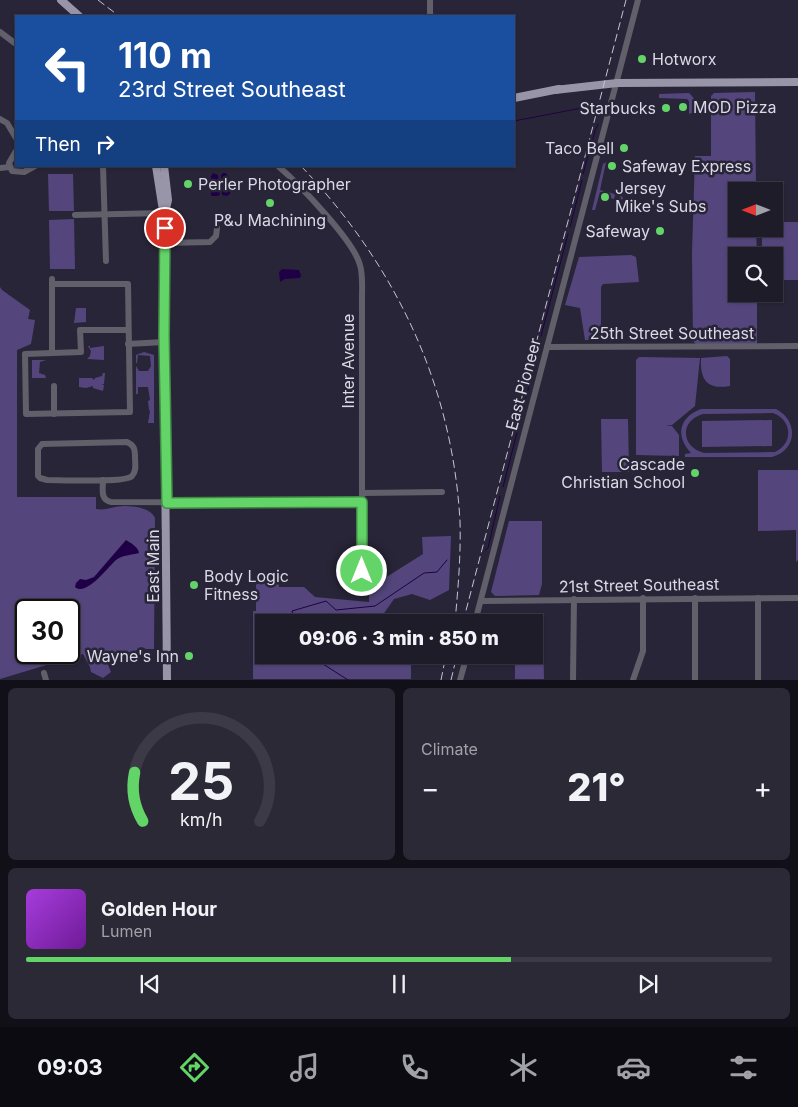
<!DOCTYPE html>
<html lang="en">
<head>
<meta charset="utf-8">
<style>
	:root { --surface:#1f1c2a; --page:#2c2936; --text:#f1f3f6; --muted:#a1a1a8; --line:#3c3a47; --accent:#63d468 }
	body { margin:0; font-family:Inter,sans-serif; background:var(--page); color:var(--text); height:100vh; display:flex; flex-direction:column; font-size:19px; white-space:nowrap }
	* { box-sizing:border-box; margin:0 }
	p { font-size:16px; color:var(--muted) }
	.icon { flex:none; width:28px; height:28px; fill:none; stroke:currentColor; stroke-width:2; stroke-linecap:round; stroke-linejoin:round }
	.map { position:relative; height:680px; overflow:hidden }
	.drawer { display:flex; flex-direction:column; gap:8px; padding:8px; background:#110f17; flex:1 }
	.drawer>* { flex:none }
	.guide { position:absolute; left:15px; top:15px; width:500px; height:152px; border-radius:0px; box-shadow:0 1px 4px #0004,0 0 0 1px var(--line); background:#1a4fa0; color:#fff; overflow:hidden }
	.needle { width:32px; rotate:270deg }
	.tools { position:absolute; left:728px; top:182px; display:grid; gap:10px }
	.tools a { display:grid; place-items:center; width:55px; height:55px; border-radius:0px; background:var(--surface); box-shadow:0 1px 4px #0004,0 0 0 1px var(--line); font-size:25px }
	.speed { position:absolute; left:15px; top:599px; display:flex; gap:10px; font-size:25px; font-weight:700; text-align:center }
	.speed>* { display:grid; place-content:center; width:65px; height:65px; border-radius:50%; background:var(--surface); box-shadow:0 1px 4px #0004,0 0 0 1px var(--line); line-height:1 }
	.speed .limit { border:2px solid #111; border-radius:8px; background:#fff; color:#111 }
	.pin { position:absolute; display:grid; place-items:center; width:42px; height:42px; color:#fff; margin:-21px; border:2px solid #fff; border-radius:50%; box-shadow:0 1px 5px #0007 }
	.me { position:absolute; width:55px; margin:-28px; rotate:0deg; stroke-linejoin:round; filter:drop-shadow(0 0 4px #0008) }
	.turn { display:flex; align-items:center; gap:18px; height:105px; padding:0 20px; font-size:22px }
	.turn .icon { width:65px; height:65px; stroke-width:2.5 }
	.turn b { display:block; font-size:35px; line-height:42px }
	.then { display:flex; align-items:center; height:48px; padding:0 20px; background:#0003; gap:10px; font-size:19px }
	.big { font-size:38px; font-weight:800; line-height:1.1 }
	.drawer .tile { flex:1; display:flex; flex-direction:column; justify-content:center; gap:8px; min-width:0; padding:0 18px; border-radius:8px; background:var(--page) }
	.drawer .dial { align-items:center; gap:0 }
	.dial svg { height:130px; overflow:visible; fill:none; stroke:var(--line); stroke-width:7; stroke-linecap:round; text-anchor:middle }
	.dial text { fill:var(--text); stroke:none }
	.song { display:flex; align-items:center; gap:15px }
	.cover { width:60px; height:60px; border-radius:8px; background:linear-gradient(135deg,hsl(280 70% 55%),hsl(280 70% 35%)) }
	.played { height:5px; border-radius:2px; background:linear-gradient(90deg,var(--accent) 65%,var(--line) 65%) }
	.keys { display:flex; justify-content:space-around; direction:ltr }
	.heat { display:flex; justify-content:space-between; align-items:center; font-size:28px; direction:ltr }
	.drawer .tiles { flex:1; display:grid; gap:8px; grid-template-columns:1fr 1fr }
	.tile:last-child { grid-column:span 2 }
	.trip { position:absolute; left:255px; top:614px; width:288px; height:50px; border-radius:0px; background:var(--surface); box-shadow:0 1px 4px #0004,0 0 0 1px var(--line); font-weight:800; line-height:50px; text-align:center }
	.tab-bar { display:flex; height:80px; justify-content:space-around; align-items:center; background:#0c0b11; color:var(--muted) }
	.tab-bar .icon { width:35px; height:35px }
	.tab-bar .active { color:var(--accent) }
	.tab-bar b { font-size:22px; color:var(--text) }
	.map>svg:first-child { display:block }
</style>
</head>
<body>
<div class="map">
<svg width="798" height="680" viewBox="0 0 798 680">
	<rect width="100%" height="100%" fill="#292538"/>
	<!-- green -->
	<g fill="#54467d" fill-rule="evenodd">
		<polygon points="755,92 756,191 736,191 736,229 756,229 757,256 736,256 736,294 757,294 757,344 696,344 693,341 692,253 695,156 711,156 711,96 714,93"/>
		<path d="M689,93c6,5 8,11 7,18l-7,3v-13l-2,-2 -28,-1v-4z"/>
		<polygon points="606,162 600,190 622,196 623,199 620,200 621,197 615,195 614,199 610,198 611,195 600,192 595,210 592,210 603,164"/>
		<polygon points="48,174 73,174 74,211 49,211"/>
		<polygon points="74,219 75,269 50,269 49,220"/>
		<polygon points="774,222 798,222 798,280 774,280 774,256 762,256 762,229 774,229"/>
		<polygon points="631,255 636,257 639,282 603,284 601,287 601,338 603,340 585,340 580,308 565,305 579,257"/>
		<path d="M0,287l2,3 28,20 -2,9 7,1 -4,24 -14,6v147h79v12c10,2 18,-3 28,-3 10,0 27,2 31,12l-1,131h-8l-4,-2 -7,4 -2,7 -22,-1 -3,8 3,7 -8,6 -12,-6 -1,-5 -7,-13 -83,25zM26,610h43v42h-43z"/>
		<polygon points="76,308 86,308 86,322 74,323"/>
		<polygon points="88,346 90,346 90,348 104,346 104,360 87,359 90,356 91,351"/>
		<polygon points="144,352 154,355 154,423 148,423 150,411 149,410 148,401 150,400 148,387 138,387 138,394 136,394 136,366 139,371 148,371 151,366 150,356 138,355 137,363 136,363 136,355"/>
		<path d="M727,356l3,3v27c-23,4 -30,-6 -29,-28z"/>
		<polygon points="639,357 700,358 695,406 672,425 665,425 672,426 679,435 679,456 636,455 636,360"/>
		<polygon points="32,360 46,360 40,362 39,373 45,375 46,378 32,378"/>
		<polygon points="103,373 105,373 104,384 101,385 104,385 103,391 93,388 93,386 86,388 79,387 79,378 92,378 94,380 95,378 102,376"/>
		<path d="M701,409h75c22,11 22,41 -4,48h-87v-3l6,-1c-16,-17 -12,-36 10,-44zM773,413c19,7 21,30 2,39l-71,1c-23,-6 -25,-32 -1,-39z"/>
		<polygon points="601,419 628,419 629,472 602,472"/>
		<polygon points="772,420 772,446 702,447 702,421"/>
		<polygon points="758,470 798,470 798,560 796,562 796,530 758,531"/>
		<polygon points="509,521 542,521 542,584 539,595 495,596 491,592"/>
		<polygon points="451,536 449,590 430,600 412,594 394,599 380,619 381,622 264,622 264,655 390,655 392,657 407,657 411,661 411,679 253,679 253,611 256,611 256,574 278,575 279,587 304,587 315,597 369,602 369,588 423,554 422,537"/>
		<polygon points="534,630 543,630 544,679 515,679 515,655 534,655"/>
	</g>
	<!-- water -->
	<g fill="#1f0046">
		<polygon points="213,173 218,175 220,194 218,196 211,196 211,176"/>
		<polygon points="223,173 226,173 230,180 230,194 227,196 222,195 221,175"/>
		<polygon points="282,269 299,270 301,275 300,278 285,279 280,282 279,272"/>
		<path d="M126,540c5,3 12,7 13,13 -8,2 -16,2 -23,7 -8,7 -30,37 -41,27l1,-4 4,-4 6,1 8,-3z"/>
	</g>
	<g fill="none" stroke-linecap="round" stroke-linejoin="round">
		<!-- stream -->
		<g stroke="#1f0046" stroke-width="1">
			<polyline points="514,121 582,108"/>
			<polyline points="583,174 595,131 598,124"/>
			<polyline points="570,227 582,180"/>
			<polyline points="541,336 568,234"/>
			<polyline points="503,487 540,343"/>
			<polyline points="485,550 488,548 500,496"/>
			<polyline points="295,622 292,611 326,601 336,610 375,606 424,573 437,572 447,560"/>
			<polyline points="309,655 348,680"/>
		</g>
		<!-- minor -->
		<g stroke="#615f69" stroke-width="6">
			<polyline points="430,0 430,16"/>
			<polyline points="0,32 16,44"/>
			<polyline points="0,119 7,123 16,138"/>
			<polyline points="16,151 9,163 12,171 24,172 35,166"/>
			<polyline points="103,166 106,261"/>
			<path d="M278,166c21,18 76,75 82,99 3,10 2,22 2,32v290"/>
			<polyline points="0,168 10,167"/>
			<polyline points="75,215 165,213"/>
			<polyline points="164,243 210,242 216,236 217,228"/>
			<polyline points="52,279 52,353"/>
			<polyline points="52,284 128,284 130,412 26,414 25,354 81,352 80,330 128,330"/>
			<polyline points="128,344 164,342"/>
			<polyline points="547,347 798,346"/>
			<polyline points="54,386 54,414"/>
			<path d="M127,442c7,3 8,7 8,15 0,6 2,14 -3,19 -6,7 -72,4 -85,4l-7,-2 -2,-2v-27l4,-5z"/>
			<path d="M103,480c0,9 -3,20 8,22l251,1"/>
			<polyline points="362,493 442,492"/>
			<polyline points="695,598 695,680"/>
			<polyline points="758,598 758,680"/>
			<polyline points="481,601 798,598"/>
			<polyline points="475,622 638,0"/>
			<polyline points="44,673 46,680"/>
			<polyline points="460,680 467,655"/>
			<polyline points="573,680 574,599"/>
			<polyline points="633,680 643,651 643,598"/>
		</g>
		<!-- major -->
		<g stroke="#9995a9" stroke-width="8">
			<polyline points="61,0 79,16"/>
			<polyline points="555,90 617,83 798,82"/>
			<polyline points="514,98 559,89"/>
			<polyline points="156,166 163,211"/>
			<polyline points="164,166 168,200 165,213 164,336 167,680"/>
		</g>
		<!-- rail -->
		<g stroke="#c6c4d2" stroke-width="1" stroke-dasharray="8 4" stroke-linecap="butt">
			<polyline points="98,0 119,16"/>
			<path d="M301,166c94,99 151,217 159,355 1,34 -2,68 -5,101"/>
			<polyline points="463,622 626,0"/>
			<polyline points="441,680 446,655"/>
			<polyline points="451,680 457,655"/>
		</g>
	</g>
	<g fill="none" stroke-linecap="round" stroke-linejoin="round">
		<!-- route casing -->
		<g stroke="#408a44" stroke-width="12">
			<polyline id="route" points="165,228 164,336 167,503 362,502 362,571"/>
		</g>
		<!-- route -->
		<use href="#route" stroke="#63d468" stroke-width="9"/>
	</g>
	<!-- markers -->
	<g fill="#63d468" stroke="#292538" stroke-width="2">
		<circle cx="642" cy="59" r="5"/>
		<circle cx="683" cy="107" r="5"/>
		<circle cx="666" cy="108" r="5"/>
		<circle cx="624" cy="148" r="5"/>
		<circle cx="612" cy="166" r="5"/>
		<circle cx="188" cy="184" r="5"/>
		<circle cx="605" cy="197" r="5"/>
		<circle cx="270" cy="203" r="5"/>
		<circle cx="660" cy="231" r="5"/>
		<circle cx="695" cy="473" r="5"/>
		<circle cx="194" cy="585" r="5"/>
		<circle cx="189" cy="656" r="5"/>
	</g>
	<g text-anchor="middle" stroke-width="5" stroke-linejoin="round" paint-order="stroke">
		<!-- poi labels -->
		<g font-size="16" fill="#dbd9e6" stroke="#292538" text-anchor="start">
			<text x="652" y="65">Hotworx</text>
			<text x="693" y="113">MOD Pizza</text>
			<text x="656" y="114" text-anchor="end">Starbucks</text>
			<text x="614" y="154" text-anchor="end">Taco Bell</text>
			<text x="622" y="172">Safeway Express</text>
			<text x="198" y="190">Perler Photographer</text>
			<text x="615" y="194">Jersey<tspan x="615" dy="18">Mike's Subs</tspan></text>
			<text x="270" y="226" text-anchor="middle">P&amp;J Machining</text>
			<text x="650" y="237" text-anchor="end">Safeway</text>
			<text x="685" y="470" text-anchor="end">Cascade<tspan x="685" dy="18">Christian School</tspan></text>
			<text x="204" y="582">Body Logic<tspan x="204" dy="18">Fitness</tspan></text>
			<text x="179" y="662" text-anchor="end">Wayne's Inn</text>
		</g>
		<!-- street labels -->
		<g font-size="16" fill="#dbd9e6" stroke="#292538">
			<text x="672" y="339">25th Street Southeast</text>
			<text transform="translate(348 361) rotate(-90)" y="6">Inter Avenue</text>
			<text transform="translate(523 384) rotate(-75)" y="6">East Pioneer</text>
			<text transform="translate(153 566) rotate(-90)" y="6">East Main</text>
			<text transform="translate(639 585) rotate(-1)" y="6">21st Street Southeast</text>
		</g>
	</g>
</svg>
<div class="tools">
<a><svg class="needle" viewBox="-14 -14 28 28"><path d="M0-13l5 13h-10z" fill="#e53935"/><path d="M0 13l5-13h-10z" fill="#a1a1a8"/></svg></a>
<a><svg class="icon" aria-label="search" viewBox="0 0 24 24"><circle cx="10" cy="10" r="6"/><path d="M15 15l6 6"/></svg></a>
</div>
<div class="speed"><div class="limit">30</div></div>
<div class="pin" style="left:165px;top:228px;background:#d93025"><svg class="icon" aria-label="arrive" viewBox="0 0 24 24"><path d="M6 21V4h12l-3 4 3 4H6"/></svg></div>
<svg class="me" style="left:362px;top:571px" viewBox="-20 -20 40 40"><circle r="17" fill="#63d468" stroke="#fff" stroke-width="3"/><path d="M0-11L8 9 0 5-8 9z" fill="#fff"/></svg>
<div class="trip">09:06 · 3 min · 850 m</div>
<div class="guide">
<div class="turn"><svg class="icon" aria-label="left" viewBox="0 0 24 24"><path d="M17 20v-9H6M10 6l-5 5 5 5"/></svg><div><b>110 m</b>23rd Street Southeast</div></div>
<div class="then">Then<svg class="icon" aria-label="right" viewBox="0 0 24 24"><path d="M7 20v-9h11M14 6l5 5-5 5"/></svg></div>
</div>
</div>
<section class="drawer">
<div class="tiles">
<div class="tile dial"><svg viewBox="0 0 100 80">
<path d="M14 69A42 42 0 1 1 86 69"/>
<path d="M14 69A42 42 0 0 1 9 39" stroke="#63d468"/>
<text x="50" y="56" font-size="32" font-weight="700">25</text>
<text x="50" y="72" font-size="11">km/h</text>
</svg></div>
<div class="tile"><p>Climate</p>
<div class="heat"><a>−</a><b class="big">21°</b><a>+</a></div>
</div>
<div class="tile">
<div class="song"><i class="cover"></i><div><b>Golden Hour</b><p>Lumen</p></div></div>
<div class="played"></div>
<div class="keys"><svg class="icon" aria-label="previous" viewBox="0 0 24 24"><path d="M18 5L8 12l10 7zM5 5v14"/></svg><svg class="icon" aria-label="pause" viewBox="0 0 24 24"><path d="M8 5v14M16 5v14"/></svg><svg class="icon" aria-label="next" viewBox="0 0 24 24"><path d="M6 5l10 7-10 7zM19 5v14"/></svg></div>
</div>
</div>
</section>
<nav class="tab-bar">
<b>09:03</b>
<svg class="icon active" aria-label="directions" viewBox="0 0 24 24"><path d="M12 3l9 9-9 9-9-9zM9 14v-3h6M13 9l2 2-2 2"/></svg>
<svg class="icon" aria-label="music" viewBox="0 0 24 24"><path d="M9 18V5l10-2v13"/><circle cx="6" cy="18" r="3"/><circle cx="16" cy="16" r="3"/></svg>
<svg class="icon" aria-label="phone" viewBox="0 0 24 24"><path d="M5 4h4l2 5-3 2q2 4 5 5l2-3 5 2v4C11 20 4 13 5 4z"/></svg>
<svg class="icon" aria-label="climate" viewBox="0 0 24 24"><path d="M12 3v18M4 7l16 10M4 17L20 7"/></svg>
<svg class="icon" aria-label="car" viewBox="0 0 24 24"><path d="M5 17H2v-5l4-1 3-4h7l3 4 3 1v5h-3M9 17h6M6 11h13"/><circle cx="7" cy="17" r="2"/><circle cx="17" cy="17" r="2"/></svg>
<svg class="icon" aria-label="filters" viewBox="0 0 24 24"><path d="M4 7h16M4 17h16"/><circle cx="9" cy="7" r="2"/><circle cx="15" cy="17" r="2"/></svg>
</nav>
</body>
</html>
